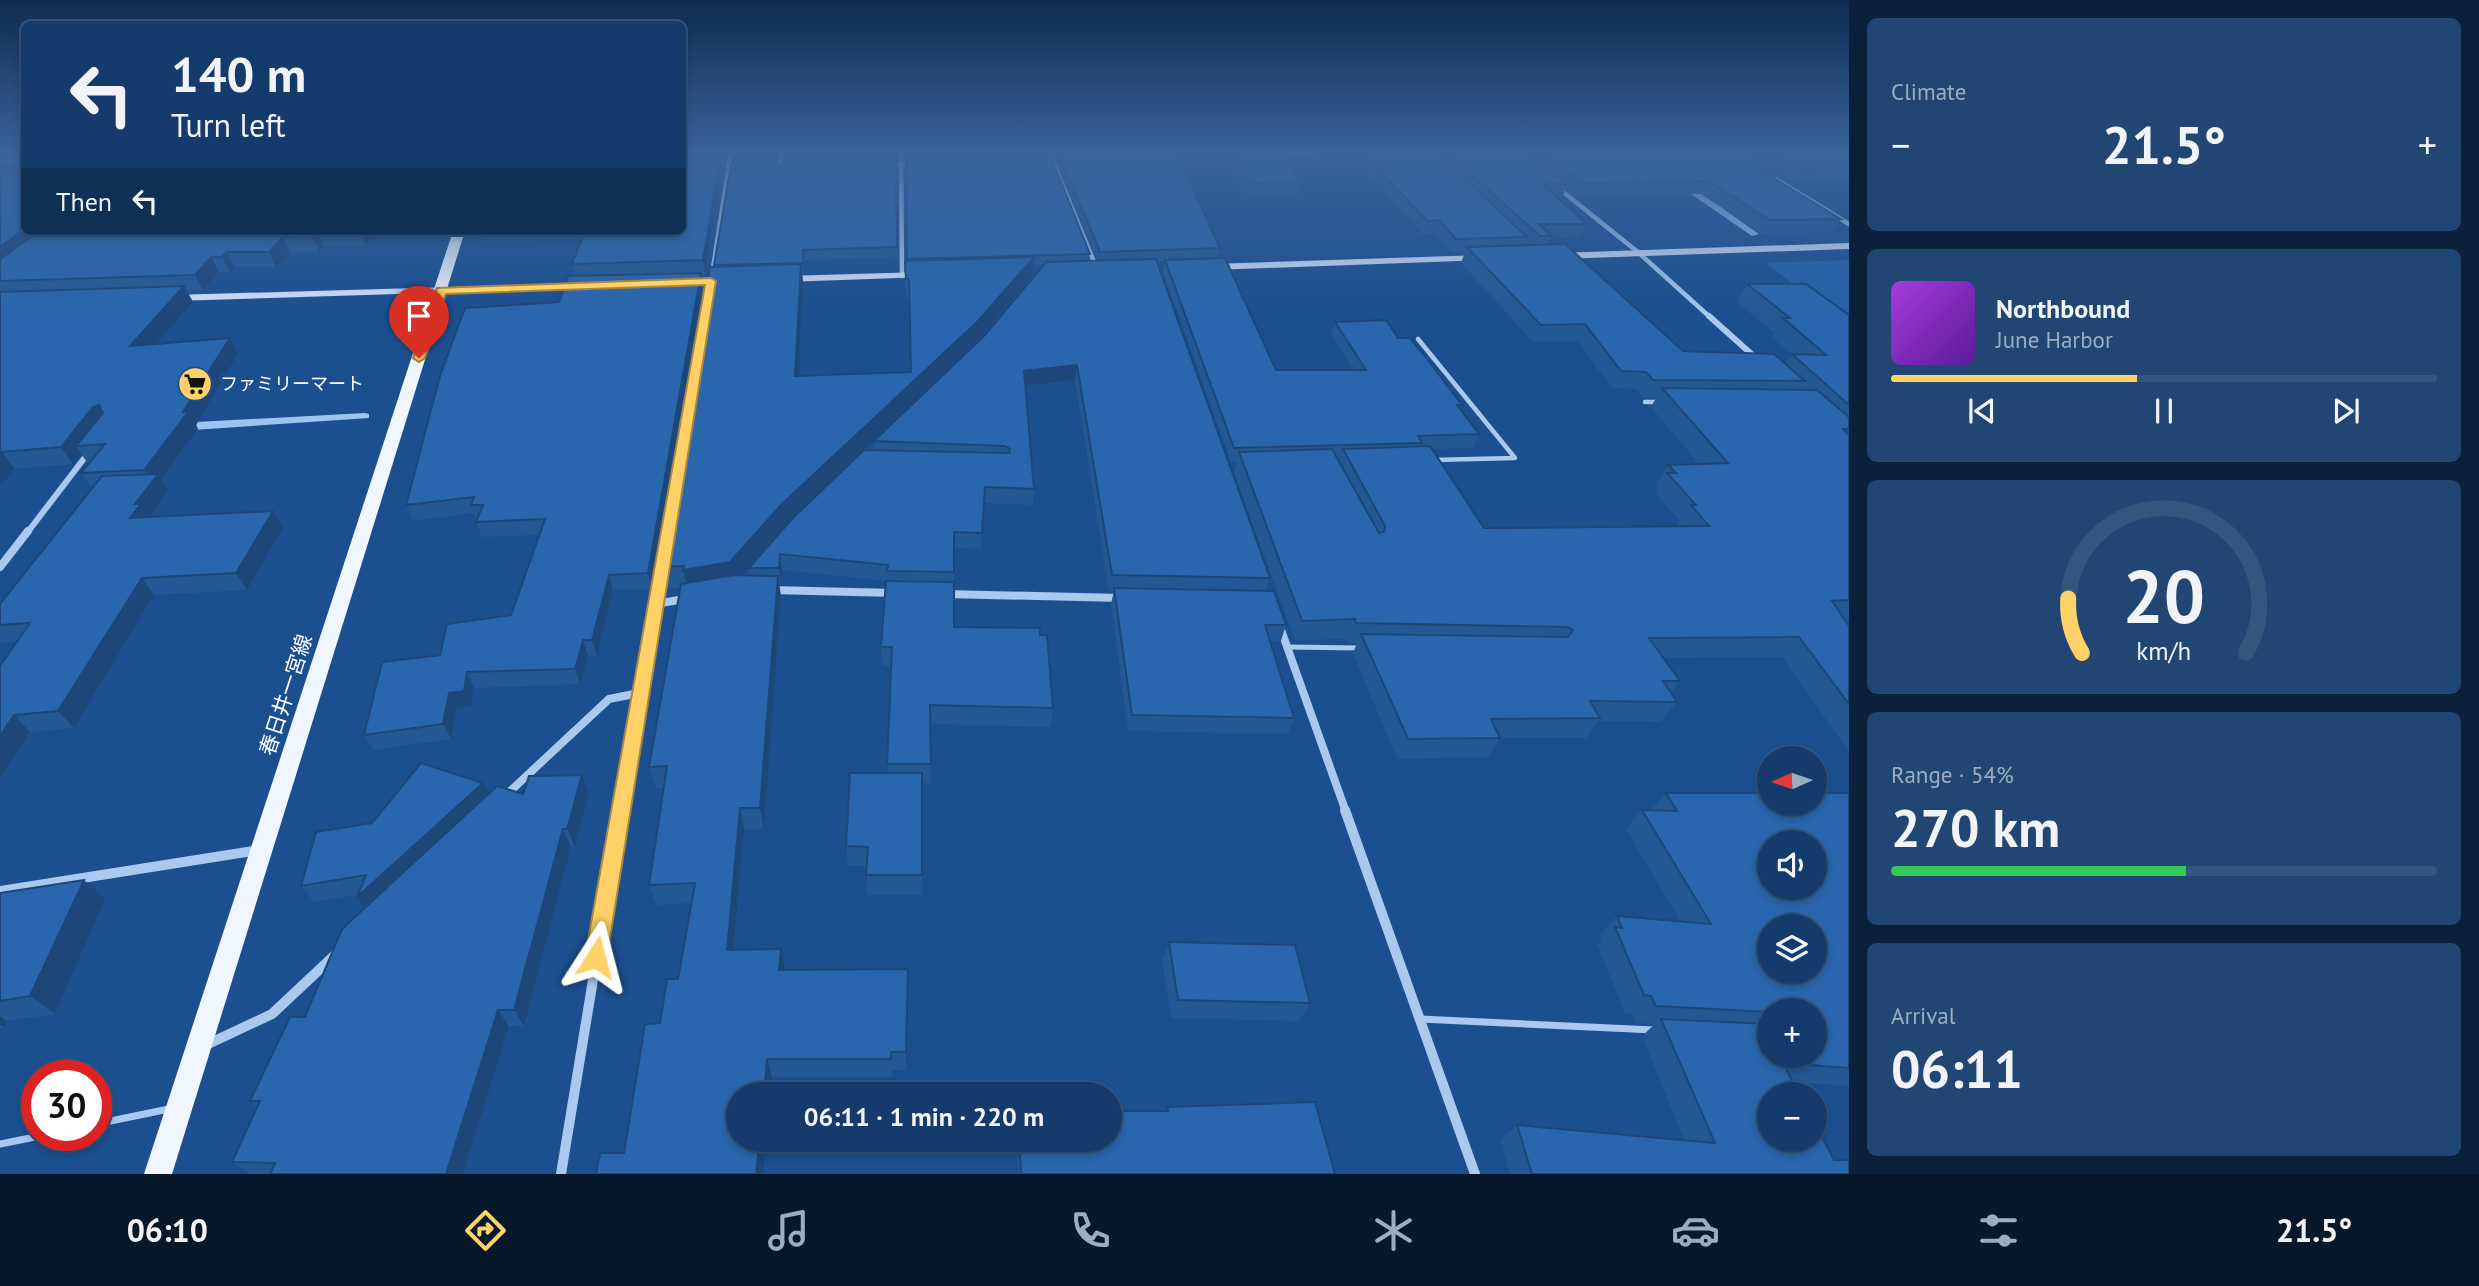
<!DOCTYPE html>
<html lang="en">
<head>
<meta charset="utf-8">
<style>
	:root { --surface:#143b6b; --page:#214673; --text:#f1f3f6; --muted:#9dadc1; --line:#33557e; --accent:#ffd166 }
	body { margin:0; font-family:"PT Sans","Noto Sans JP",sans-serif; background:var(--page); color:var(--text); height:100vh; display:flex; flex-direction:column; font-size:26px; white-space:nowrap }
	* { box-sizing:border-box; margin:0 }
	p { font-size:23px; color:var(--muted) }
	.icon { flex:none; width:38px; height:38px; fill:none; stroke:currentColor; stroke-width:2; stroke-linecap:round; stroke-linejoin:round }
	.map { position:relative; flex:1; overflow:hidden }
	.drawer { display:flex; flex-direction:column; gap:18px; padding:18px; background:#0b203b; width:630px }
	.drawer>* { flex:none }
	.top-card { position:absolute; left:21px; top:21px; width:665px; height:214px; border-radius:10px; box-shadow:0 4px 10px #0003,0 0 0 2px var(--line); background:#143b6b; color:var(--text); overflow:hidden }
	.needle { width:46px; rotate:267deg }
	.tools { position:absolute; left:1757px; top:746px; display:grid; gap:14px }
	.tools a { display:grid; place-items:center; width:70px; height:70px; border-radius:50%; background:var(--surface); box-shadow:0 4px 10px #0003,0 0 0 2px var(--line); font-size:35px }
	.speed { position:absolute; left:21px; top:1060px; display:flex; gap:14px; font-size:35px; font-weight:700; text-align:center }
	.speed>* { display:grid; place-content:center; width:91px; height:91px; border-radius:50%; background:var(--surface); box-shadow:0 4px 10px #0003,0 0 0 2px var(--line); line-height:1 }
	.speed .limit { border:10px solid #d22; background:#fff; color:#111 }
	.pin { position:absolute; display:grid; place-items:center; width:60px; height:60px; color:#fff; margin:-72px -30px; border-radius:50% 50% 50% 0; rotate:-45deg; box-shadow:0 0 7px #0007 }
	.pin .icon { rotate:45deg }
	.me { position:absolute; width:77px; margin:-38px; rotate:9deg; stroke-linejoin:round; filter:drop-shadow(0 0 5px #0008) }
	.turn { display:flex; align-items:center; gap:24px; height:147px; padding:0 35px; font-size:32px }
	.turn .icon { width:91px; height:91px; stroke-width:2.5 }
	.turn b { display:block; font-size:49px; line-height:60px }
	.then { display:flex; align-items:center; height:66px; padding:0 35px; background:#0003; gap:14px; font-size:26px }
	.big { font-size:52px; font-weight:600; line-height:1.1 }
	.drawer .tile { flex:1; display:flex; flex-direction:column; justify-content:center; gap:10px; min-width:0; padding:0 24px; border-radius:10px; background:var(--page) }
	.drawer .dial { align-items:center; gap:0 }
	.dial svg { height:182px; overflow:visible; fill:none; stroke:var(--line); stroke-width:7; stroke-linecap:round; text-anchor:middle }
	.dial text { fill:var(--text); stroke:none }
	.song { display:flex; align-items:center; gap:21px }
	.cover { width:84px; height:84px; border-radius:10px; background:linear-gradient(135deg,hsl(280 70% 55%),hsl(270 70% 35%)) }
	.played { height:7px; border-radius:4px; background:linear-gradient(90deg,var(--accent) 45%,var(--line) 45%) }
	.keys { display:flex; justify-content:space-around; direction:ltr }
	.heat { display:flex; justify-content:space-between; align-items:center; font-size:38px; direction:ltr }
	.charge { height:10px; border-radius:5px; background:linear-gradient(90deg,#34c759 54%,var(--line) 0) }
	.trip { position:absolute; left:726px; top:1082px; width:396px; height:70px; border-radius:35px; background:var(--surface); box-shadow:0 4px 10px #0003,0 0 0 2px var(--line); font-weight:600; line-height:70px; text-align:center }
	.tab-bar { display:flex; height:112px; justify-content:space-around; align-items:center; background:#08182b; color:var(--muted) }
	.tab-bar .icon { width:49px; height:49px }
	.tab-bar .current { color:var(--accent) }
	.tab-bar b { font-size:32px; color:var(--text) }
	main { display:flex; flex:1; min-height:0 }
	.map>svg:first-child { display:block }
</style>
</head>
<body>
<main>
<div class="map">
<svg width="1849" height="1174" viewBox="0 0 1849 1174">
	<rect width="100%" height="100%" fill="#1b4f8f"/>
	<!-- green -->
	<polygon fill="#2461a8" points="1849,260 1849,324 1765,263"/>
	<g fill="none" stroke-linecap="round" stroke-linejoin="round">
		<!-- stream -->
		<g fill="#9cc4f0" fill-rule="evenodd">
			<polygon points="1678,181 1684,181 1759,234 1752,236 1678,185"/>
			<polygon points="365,413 369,414 369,418 178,431 172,427 178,423"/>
		</g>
		<!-- lane-far3 -->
		<polyline stroke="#a9c9ee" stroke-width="3.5" points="780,167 782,151"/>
		<!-- lane-far2 -->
		<g stroke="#a9c9ee" stroke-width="4.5">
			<polyline points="1418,339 1515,458 1432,460"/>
			<polyline points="1645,402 1659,402"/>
		</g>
		<!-- lane-far1 -->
		<polyline stroke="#a9c9ee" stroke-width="5" points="1287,647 1360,648"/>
		<!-- lane -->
		<g stroke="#a9c9ee" stroke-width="7">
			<polyline points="1420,1019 1654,1030"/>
			<polyline points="96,1124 169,1109"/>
			<polyline points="0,1144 40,1136"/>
		</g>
		<!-- street-far3 -->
		<g stroke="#a9c9ee" stroke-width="4.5">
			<polyline points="901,151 902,276"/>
			<polyline points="1049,151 1096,267"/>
			<polyline points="1271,151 1274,155 1360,151"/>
			<polyline points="889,165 915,164"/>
			<polyline points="1769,175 1849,224"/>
			<polyline points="1557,187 1639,253 1711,318"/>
			<polyline points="712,275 731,151"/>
		</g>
		<!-- street-far2 -->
		<g stroke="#a9c9ee" stroke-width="6">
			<polyline points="1709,316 1757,359"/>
			<polyline points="27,533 89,452"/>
		</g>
		<!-- street-far1 -->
		<g stroke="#a9c9ee" stroke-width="8">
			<polyline points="0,567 28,531"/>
			<polyline points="770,590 895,593"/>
			<polyline points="945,594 1122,598"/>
			<polyline points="655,604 685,599"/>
			<polyline points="1280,627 1346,812"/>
			<polyline points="505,796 609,699 639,693"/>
			<polyline points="621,812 662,563"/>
		</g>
		<!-- street -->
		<g stroke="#a9c9ee" stroke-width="10">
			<polyline points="1345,810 1475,1174"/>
			<polyline points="0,891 259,850"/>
			<polyline points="206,1045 272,1014 336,954"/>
			<polyline points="561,1174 621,810"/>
		</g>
		<!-- secondary -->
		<g fill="#d6e6fa" fill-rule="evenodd">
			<polygon points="1849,243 1849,249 1558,259 1553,256 1558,253"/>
			<polygon points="1482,255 1487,258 1485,260 1212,270 1207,267 1212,264"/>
			<polygon points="922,272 927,275 925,277 785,282 780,279 785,276"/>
			<polygon points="583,283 588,286 586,288 173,301 168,298 173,295"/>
		</g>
		<!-- primary -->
		<polygon fill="#f0f6ff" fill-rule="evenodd" points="453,231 465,231 172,1174 144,1174"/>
	</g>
	<!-- wall -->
	<g fill="#245895" fill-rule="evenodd">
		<polygon points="0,151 24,151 24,231 378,231 366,246 324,246 319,251 290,252 276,267 234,267 230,272 219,272 203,290 187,291 193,302 156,344 238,354 196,425 198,429 161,479 168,490 150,517 273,511 283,528 247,590 154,595 74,728 30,732 0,779 0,666 17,642 0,643 0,604 92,488 81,473 88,463 81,454 73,464 15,469 0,486"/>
		<polygon points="682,151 726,151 724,164 721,164 722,174 705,275 702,275 703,286 652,589 613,590 597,655 588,656 580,684 474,688 471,706 457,708 451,739 373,750 364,735 440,655 511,615 539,535 482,537 476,522 477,520 474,513 413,521 406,505 559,302 576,276 572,264 582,240 484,242 480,231 682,231"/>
		<polygon points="733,151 778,151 776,163 734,164"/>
		<polygon points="784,151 897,151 896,160 785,163"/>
		<polygon points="906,151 1046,151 1046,156 906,160"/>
		<path d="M1052,151h124l44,97 -2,10 58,112h77l-22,-36 4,-12 63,16 64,67 -2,4 19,25 -6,14 -41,1 52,79 194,-2 -1,-1 3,-4 -25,-28 3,-6 -2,-3 12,-19 31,-1 -48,-57 5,-9h-13l-7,-9 -24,-1 -35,-47 -44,1 -72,-79 4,-11h-14l-17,-18h-12l-72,-78 1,-5h498v29l-59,2 -13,-8 -2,4 66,41 -9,13 -70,2 -61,-40 -124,2 -11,-8 -4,9h-5l30,27 -6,13 -30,1 -3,7 135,106 102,13 7,-9 -21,-18 3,-4 -37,-31 10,-18 102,31v305h-4l4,6v126l-67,-95 -119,1 17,23 -9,11 6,10 -16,20 -63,-1 -12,17h-86l-12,19 -91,2 -44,-106 4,-10h-9l-2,-4 -51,1 -61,-168 3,-10h-6l-68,-190 2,-11h-8l113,317 -5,13 21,34 -5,16h-11l24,77 -6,16 -160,-3 -17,-127 3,-13h-5l-34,-211 -49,6 8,103 -1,16 -49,-2 -3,46 -27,-1v79l86,8 13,73 -2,19 -121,-3 1,59h-9v112h-55v-29h-19l-2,-20 42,-73 3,-107h-9l-1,-19 5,-66 -104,-11 -1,14h-2l2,13 -17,232h-20l-10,121 51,19v1l123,18 -1,82h-15v7h-120l-1,17h-33l-114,59 36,-130 18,-44 13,-76 -35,2 -7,-20 15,-97h-8l-7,-21 31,-179h-15l-5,-21 54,-302 182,-104 1,96 -93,3 -1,12h-1l1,11 -5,92 113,-3 -2,-74h-2l-2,-18v-19h2l-1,-100 184,93 -1,7 9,-1zM1033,265h11l-59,70 -111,106v10l-125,117 1,7h-9l43,-48 192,-185 56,-66z"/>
		<polygon points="1218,151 1278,151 1301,182 1298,197 1247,198"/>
		<polygon points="582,775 589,793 575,847 571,847 524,1026 509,1026 463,1174 249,1174 232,1162 258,1107 250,1101 305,1017 365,908 357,897 358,895 314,902 301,886 372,823 523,794"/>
		<path d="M1666,793h183v293l-56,-4 41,78 15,14h-339l-10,-34 17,-15 167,15 -42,-104 13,-12 -19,-1 -4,-10h-7l-28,-68 5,-5 -2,-6 17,-18 63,5 -54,-92 16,-19h9zM1769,1010h46l-46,45z"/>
		<polygon points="0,893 105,899 55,1014 7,1021 4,1027 0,1028"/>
		<polygon points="1169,942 1310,1003 1299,1021 1171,1018 1162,961"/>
		<polygon points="1167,1107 1335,1174 1018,1174 1016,1139 1110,1139 1165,1111"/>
	</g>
	<!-- shaded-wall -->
	<g fill="#1d4779">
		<polygon points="722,151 726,151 724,164"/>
		<polygon points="720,160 722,174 705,275 703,260"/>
		<polygon points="24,229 24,231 52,231 0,270 0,247"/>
		<polygon points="317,231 324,246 319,251 312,236"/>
		<polygon points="360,231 378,231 366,246"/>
		<polygon points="283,237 290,252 276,267 269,252"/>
		<polygon points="227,252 234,267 230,272 222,257"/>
		<polygon points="211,257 219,272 203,290 195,275"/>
		<polygon points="1034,257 1032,276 976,342 784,527 734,584 688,592 683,570 781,505"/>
		<polygon points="801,264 803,283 797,396 795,376"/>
		<polygon points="701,273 703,286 652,589 648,573"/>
		<polygon points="184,286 193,302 140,362 130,346"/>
		<polygon points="230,338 238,354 196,425 198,429 161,479 168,490 150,517 152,520 130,518 135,504 152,481 144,470 183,412"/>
		<polygon points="1077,365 1075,380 1023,386 1024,371"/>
		<polygon points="99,405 110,422 76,446 81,454 73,464 61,447 93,407"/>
		<polygon points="2,452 15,469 0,486 0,454"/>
		<polygon points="273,511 283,528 247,590 236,573"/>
		<polygon points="780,554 782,570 781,584 779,568"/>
		<polygon points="609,575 613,590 597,655 592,640"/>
		<polygon points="778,576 781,597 764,829 760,808"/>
		<polygon points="142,578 154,595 74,728 58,711"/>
		<polygon points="583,640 588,656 580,684 575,669"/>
		<polygon points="467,672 474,688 471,706 457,708 451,739 443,724 449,693"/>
		<polygon points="14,715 30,732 0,779 0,736"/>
		<polygon points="582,775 589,793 575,847 567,829"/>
		<polygon points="483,783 492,799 369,913 357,897"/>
		<polygon points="740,808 744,829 732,969 727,950"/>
		<polygon points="563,829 571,847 524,1026 514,1010"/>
		<polygon points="84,880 105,899 55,1014 30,996"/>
		<polygon points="781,949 785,969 783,989 779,970"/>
		<polygon points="908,969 908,988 907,1070 906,1052"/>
		<polygon points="498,1010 509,1026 463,1174 446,1174"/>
		<polygon points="0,1016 7,1021 4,1027 0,1025"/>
		<polygon points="767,1059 772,1077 771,1094 764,1094"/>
		<polygon points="760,1139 766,1139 763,1174 756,1174"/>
	</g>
	<!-- building -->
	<g fill="#2a66ad" stroke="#1d4779" stroke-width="2" fill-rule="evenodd">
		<polygon points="0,151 24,151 24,229 0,247 0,176 15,176 20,170 16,166 0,167"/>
		<polygon points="733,151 775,151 775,152 732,153"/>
		<polygon points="1058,151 1176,151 1220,248 1100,252"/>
		<polygon points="1231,151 1278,151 1301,182 1251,183"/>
		<polygon points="1361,151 1445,151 1442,158 1527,237 1456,239 1439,220 1427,221"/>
		<polygon points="1445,151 1527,151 1568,184 1542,184 1587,224 1539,224 1552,236 1540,236"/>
		<polygon points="1541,151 1751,151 1780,169 1760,170 1841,219 1770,220 1708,181 1583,183"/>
		<polygon points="1767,151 1849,151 1849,168 1798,169"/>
		<polygon points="1051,157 1090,254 907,259 906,161"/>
		<polygon points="720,160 703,260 572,264 585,231 682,231 682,161"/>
		<polygon points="896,161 897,247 803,250 803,263 714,265 731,165"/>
		<polygon points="39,231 328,231 317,231 312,236 283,237 269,252 227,252 222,257 211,257 195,275 0,281 0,259"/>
		<polygon points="1565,244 1683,351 1774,354 1805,381 1653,380 1646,372 1621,371 1585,324 1541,325 1467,247"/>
		<polygon points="1034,257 977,322 781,505 730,562 683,570 684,566 660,567 710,267 801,264 795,376 911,372 909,279 906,279 905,261"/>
		<polygon points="1225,258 1276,370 1366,370 1335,322 1386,320 1398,338 1410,338 1424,355 1462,405 1457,405 1479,434 1418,436 1422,443 1234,448 1165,260"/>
		<polygon points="1156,259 1270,578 1112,575 1077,365 1024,371 1034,489 985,487 982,533 954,532 954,572 887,571 888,565 780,554 779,568 749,568 792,519 864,450 1009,453 1010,449 1005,446 874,441 985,335 1046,262"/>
		<polygon points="701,273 648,573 609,575 592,640 583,640 575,669 467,672 464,691 449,693 443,724 364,735 382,662 440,655 447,624 511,615 545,519 476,522 483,505 471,505 474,497 406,505 440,376 465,308 559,302 568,276"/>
		<polygon points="1747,284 1806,284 1849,315 1849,405 1792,354 1826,355 1783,318 1790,318"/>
		<polygon points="184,286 130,346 230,338 183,412 188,412 144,470 81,473 105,444 76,446 103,413 99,405 93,407 61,447 2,452 0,454 0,292"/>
		<polygon points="1662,388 1817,390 1849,417 1849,429 1843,429 1849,435 1849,600 1832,601 1849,626 1849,704 1799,637 1649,638 1680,681 1663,681 1677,702 1590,701 1600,718 1491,719 1500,738 1408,739 1361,634 1568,637 1573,630 1568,627 1356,623 1355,619 1302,621 1239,452 1332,449 1379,533 1384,532 1385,526 1343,449 1430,446 1484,528 1709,526 1691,505 1696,505 1667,473 1676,473 1668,465 1728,463"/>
		<polygon points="158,474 135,504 141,504 130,518 273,511 236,573 142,578 58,711 14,715 0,736 0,666 30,623 0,625 0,604 102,476"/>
		<polygon points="734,575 778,576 760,808 740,808 727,950 781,949 779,970 908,969 906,1052 891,1052 891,1059 767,1059 764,1094 738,1094 738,1139 760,1139 756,1174 596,1174 600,1153 624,1153 645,1024 660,1023 667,979 678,979 695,883 649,885 667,766 649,767 681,584"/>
		<polygon points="886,581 954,582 954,627 1040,628 1040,635 1047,635 1053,708 930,705 931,764 887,764 892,647 881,647"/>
		<polygon points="1114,588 1274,591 1286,625 1265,625 1294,718 1132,715"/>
		<polygon points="421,763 483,783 357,897 366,875 301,886 316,832 372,823"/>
		<polygon points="850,773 922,773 922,875 866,875 868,847 846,846"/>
		<polygon points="582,775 567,829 563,829 514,1010 498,1010 446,1174 270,1174 275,1163 232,1162 260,1101 250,1101 290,1017 305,1017 342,929 497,786 523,794 529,776"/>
		<path d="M1666,793h103v10h46v-10h34v275l-66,-5 16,31h-30v45h46v-15l19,36h15v14h-317l-15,-49 198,18 -54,-124 108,5v31h46v-45h-46v2l-113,-6 -5,-10 -7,-1 -29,-68 7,1 -5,-12 94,8 -69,-114 35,1zM1769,842h46v45h-46zM1769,926h46v45h-46z"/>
		<polygon points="84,880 30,996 0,1001 0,893"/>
		<polygon points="1169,942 1295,945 1310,1003 1178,1000"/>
		<polygon points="1315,1102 1335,1174 1021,1174 1019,1139 1110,1139 1110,1111 1168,1111 1167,1107"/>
	</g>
	<!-- sky -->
	<linearGradient id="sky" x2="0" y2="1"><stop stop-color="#0f2b4f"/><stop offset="0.48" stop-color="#39639b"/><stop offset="1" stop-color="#39639b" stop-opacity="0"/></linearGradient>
	<rect width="1849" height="316" fill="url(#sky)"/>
	<!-- route -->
	<polygon fill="#ffd166" stroke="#a68842" stroke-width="2" points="711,278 716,281 607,957 603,965 596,968 588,965 585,957 705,285 446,294 425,358 419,362 413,358 437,288"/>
	<!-- icons -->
	<defs>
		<g id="supermarket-disc" transform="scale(1.75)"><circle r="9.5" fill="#ffd166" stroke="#1b4f8f"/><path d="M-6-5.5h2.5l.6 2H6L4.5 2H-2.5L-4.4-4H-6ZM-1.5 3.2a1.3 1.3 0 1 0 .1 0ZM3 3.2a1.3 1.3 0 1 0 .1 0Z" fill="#111"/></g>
	</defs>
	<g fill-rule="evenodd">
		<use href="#supermarket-disc" x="195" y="384"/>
	</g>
	<g text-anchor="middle" stroke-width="7" stroke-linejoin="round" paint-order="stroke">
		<!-- far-poi labels -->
		<g font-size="18" fill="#fff" stroke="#1b4f8f" text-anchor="start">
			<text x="220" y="390">ファミリーマート</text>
		</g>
		<!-- street labels -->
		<g font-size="21" fill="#fff" stroke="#1b4f8f">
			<text transform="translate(286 695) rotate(-72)" y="7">春日井一宮線</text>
		</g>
	</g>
</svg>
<div class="tools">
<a><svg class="needle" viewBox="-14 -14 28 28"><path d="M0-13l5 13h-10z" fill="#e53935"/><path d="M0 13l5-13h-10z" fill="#9dadc1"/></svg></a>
<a><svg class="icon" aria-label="sound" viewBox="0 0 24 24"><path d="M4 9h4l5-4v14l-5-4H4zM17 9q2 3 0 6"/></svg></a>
<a><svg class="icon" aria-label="layers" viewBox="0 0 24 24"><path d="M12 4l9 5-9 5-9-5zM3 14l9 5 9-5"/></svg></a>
<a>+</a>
<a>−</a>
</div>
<div class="speed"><div class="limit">30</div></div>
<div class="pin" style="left:419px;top:358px;background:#d93025"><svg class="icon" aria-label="arrive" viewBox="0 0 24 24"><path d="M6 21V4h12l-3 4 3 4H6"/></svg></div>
<svg class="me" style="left:596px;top:957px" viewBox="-20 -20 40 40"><path d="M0-17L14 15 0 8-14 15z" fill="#ffd166" stroke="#fff" stroke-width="4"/></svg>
<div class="trip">06:11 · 1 min · 220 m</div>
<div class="top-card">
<div class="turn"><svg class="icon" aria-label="left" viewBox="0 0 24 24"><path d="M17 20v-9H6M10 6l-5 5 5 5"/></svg><div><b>140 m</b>Turn left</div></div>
<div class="then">Then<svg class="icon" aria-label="left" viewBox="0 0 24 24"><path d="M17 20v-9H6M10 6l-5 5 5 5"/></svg></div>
</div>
</div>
<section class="drawer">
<div class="tile"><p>Climate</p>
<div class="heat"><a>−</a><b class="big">21.5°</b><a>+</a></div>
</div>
<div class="tile">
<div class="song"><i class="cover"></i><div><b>Northbound</b><p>June Harbor</p></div></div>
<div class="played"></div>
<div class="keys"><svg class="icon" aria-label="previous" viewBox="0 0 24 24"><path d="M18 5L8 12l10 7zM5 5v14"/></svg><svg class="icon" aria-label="pause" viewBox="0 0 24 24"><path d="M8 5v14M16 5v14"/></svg><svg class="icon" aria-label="next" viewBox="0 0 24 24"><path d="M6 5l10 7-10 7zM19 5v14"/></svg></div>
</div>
<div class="tile dial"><svg viewBox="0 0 100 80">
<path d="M14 69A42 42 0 1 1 86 69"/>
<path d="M14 69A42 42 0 0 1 8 45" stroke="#ffd166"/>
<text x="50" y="56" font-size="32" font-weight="700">20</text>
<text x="50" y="72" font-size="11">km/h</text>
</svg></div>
<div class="tile"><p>Range · 54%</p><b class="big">270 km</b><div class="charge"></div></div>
<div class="tile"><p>Arrival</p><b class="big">06:11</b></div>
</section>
</main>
<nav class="tab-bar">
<b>06:10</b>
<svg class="icon current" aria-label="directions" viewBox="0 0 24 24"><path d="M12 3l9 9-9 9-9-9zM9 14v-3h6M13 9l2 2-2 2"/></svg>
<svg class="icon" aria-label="music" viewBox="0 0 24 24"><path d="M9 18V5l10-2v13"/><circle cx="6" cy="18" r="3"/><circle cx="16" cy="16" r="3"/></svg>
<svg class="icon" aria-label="phone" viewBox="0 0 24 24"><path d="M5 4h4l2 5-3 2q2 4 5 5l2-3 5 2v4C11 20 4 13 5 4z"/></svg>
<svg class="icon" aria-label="climate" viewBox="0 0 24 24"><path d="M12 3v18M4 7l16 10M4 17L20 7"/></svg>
<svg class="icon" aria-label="car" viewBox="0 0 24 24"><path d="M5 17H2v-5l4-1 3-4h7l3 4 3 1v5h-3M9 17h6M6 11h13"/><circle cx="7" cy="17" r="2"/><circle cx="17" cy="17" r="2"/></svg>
<svg class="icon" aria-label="filters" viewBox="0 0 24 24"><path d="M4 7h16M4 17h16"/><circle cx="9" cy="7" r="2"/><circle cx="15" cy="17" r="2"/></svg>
<b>21.5°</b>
</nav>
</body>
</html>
